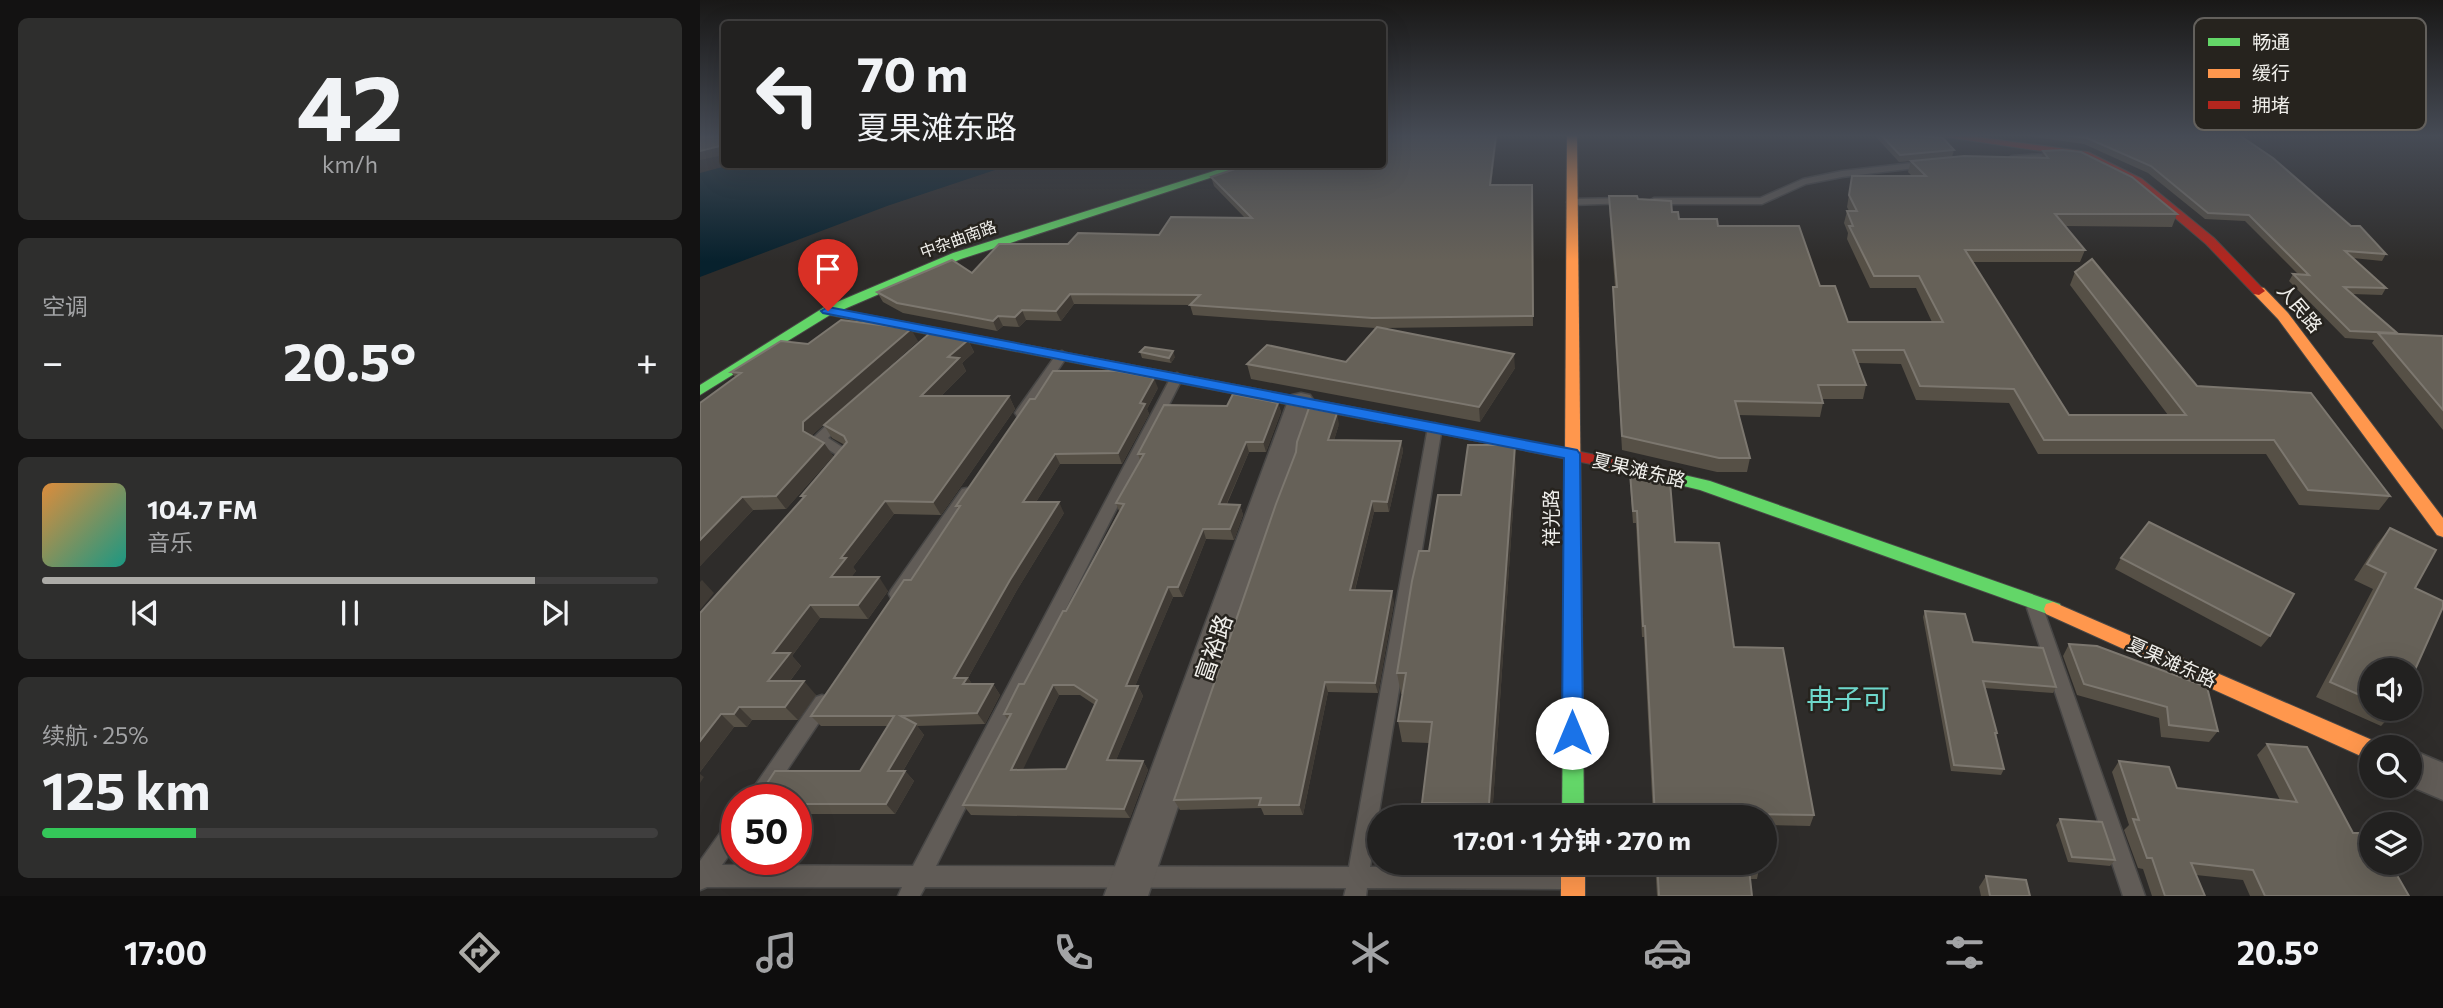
<!DOCTYPE html>
<html lang="zh">
<head>
<meta charset="utf-8">
<style>
	:root { --surface:#222120; --page:#2e2e2d; --text:#f1f3f6; --muted:#a2a3a5; --line:#3f3e3e; --accent:#acaba7 }
	body { margin:0; font-family:Commissioner,"Noto Sans SC",sans-serif; background:var(--page); color:var(--text); height:100vh; display:flex; flex-direction:column; font-size:26px; white-space:nowrap }
	* { box-sizing:border-box; margin:0 }
	p { font-size:23px; color:var(--muted) }
	.icon { flex:none; width:38px; height:38px; fill:none; stroke:currentColor; stroke-width:2; stroke-linecap:round; stroke-linejoin:round }
	.map { position:relative; flex:1; overflow:hidden }
	.details { display:flex; flex-direction:column; gap:18px; padding:18px; background:#131212; width:700px }
	.details>* { flex:none }
	.guide { position:absolute; left:21px; top:21px; width:665px; height:147px; border-radius:7px; box-shadow:0 7px 28px #0002,0 0 0 2px var(--line); background:#222120; color:var(--text); overflow:hidden }
	.tools { position:absolute; left:1659px; top:658px; display:grid; gap:14px }
	.tools a { display:grid; place-items:center; width:63px; height:63px; border-radius:50%; background:var(--surface); box-shadow:0 7px 28px #0002,0 0 0 2px var(--line); font-size:35px }
	.speed { position:absolute; left:21px; top:784px; display:flex; gap:14px; font-size:35px; font-weight:700; text-align:center }
	.speed>* { display:grid; place-content:center; width:91px; height:91px; border-radius:50%; background:var(--surface); box-shadow:0 7px 28px #0002,0 0 0 2px var(--line); line-height:1 }
	.speed .limit { border:10px solid #d22; background:#fff; color:#111 }
	.pin { position:absolute; display:grid; place-items:center; width:60px; height:60px; color:#fff; margin:-72px -30px; border-radius:50% 50% 50% 0; rotate:-45deg; box-shadow:0 0 7px #0007 }
	.pin .icon { rotate:45deg }
	.me { position:absolute; width:77px; margin:-38px; rotate:0deg; stroke-linejoin:round; filter:drop-shadow(0 0 5px #0008) }
	.turn { display:flex; align-items:center; gap:24px; height:147px; padding:0 21px; font-size:32px }
	.turn .icon { width:91px; height:91px; stroke-width:2.5 }
	.turn b { display:block; font-size:49px; line-height:60px }
	.big { font-size:52px; font-weight:700; line-height:1.1 }
	.details .card { flex:1; display:flex; flex-direction:column; justify-content:center; gap:10px; min-width:0; padding:0 24px; border-radius:10px; background:var(--page) }
	.details .dial { align-items:center; gap:0 }
	.dial b { font-size:91px; line-height:1 }
	.song { display:flex; align-items:center; gap:21px }
	.cover { width:84px; height:84px; border-radius:10px; background:linear-gradient(135deg,hsl(30 70% 55%),hsl(170 70% 35%)) }
	.played { height:7px; border-radius:4px; background:linear-gradient(90deg,var(--accent) 80%,var(--line) 80%) }
	.keys { display:flex; justify-content:space-around; direction:ltr }
	.heat { display:flex; justify-content:space-between; align-items:center; font-size:38px; direction:ltr }
	.charge { height:10px; border-radius:5px; background:linear-gradient(90deg,#34c759 25%,var(--line) 0) }
	.trip { position:absolute; left:667px; top:805px; width:410px; height:70px; border-radius:35px; background:var(--surface); box-shadow:0 7px 28px #0002,0 0 0 2px var(--line); font-weight:700; line-height:70px; text-align:center }
	.menu { display:flex; height:112px; justify-content:space-around; align-items:center; background:#0e0d0d; color:var(--muted) }
	.menu .icon { width:49px; height:49px }
	.menu .active { color:var(--accent) }
	.menu b { font-size:32px; color:var(--text) }
	main { display:flex; flex:1; min-height:0 }
	.map>svg:first-child { display:block }
</style>
</head>
<body>
<main>
<section class="details">
<div class="card dial"><b>42</b><p>km/h</p></div>
<div class="card"><p>空调</p>
<div class="heat"><a>−</a><b class="big">20.5°</b><a>+</a></div>
</div>
<div class="card">
<div class="song"><i class="cover"></i><div><b>104.7 FM</b><p>音乐</p></div></div>
<div class="played"></div>
<div class="keys"><svg class="icon" aria-label="previous" viewBox="0 0 24 24"><path d="M18 5L8 12l10 7zM5 5v14"/></svg><svg class="icon" aria-label="pause" viewBox="0 0 24 24"><path d="M8 5v14M16 5v14"/></svg><svg class="icon" aria-label="next" viewBox="0 0 24 24"><path d="M6 5l10 7-10 7zM19 5v14"/></svg></div>
</div>
<div class="card"><p>续航 · 25%</p><b class="big">125 km</b><div class="charge"></div></div>
</section>
<div class="map">
<svg width="1743" height="896" viewBox="0 0 1743 896">
	<rect width="100%" height="100%" fill="#2e2c2a"/>
	<!-- water -->
	<polygon fill="#07212d" points="34,164 310,164 310,165 187,206 0,277 0,173"/>
	<g fill="none" stroke-linecap="round" stroke-linejoin="round">
		<!-- lane casing -->
		<g stroke="#484746" stroke-width="3">
			<g id="lane">
				<polygon points="1358,153 1363,156 1361,158 1312,162 1307,159 1312,156"/>
				<polygon points="1229,161 1234,164 1232,166 1142,177 1106,184 1062,204 954,204 949,201 954,198 1060,198 1103,179 1142,171"/>
				<polygon points="926,198 929,199 929,203 872,205 867,202 872,199"/>
				<polygon points="362,351 368,355 327,416 317,416 315,413 317,410 358,352"/>
				<polygon points="477,373 483,377 236,866 649,867 728,427 735,423 742,427 670,867 861,867 869,871 872,878 869,885 861,889 667,888 666,896 644,896 646,888 225,887 220,896 198,896 202,887 7,887 0,890 0,861 30,819 37,816 37,844 22,865 213,866 471,377"/>
				<polygon points="141,415 148,419 128,438 153,454 145,465 140,467 133,462 137,455 112,439 136,416"/>
				<polygon points="267,488 274,493 203,598 197,600 191,598 189,594 191,590 262,489"/>
				<polygon points="1335,601 1341,603 1343,608 1445,896 1423,896 1327,608 1329,603"/>
				<polygon points="122,695 128,697 131,703 128,709 67,800 45,800 116,697"/>
			</g>
		</g>
		<!-- street casing -->
		<g stroke="#484746" stroke-width="3">
			<g id="street">
				<polygon points="601,393 610,395 614,401 448,896 404,896 588,401 592,395"/>
				<polygon points="1710,749 1743,763 1743,800 1710,786"/>
			</g>
		</g>
		<!-- fast casing -->
		<g stroke="#484746" stroke-width="2">
			<g id="fast">
				<polygon points="536,164 553,164 261,259 142,310 683,413 691,418 688,421 683,423 130,315 0,395 0,385 123,308 253,253"/>
				<polygon points="911,458 1010,481 1360,604 1362,609 1360,614 1353,616 1000,490 905,467 903,463"/>
				<polygon points="873,607 880,609 882,614 884,817 862,817 864,614 866,609"/>
			</g>
		</g>
		<!-- slow casing -->
		<g stroke="#484746" stroke-width="2">
			<g id="slow">
				<polygon points="0,135 24,135 24,139 0,141"/>
				<polygon points="867,135 877,135 882,614 880,619 873,621 866,619 864,614"/>
				<polygon points="1559,287 1564,288 1588,313 1743,518 1743,537 1737,535 1578,319 1554,294 1554,288"/>
				<polygon points="1353,602 1679,743 1680,747 1671,747 1671,760 1663,757 1346,614 1344,609 1346,604"/>
				<rect x="861" y="863" width="24" height="33"/>
			</g>
		</g>
		<!-- jam casing -->
		<g stroke="#484746" stroke-width="2">
			<g id="jam">
				<polygon points="1233,135 1263,135 1388,152 1442,179 1514,238 1565,291 1559,295 1554,294 1506,244 1434,183 1382,157"/>
				<polygon points="683,413 911,458 919,463 911,468 678,421 675,418"/>
			</g>
		</g>
		<!-- lane -->
		<use href="#lane" fill="#615c57" fill-rule="evenodd"/>
		<!-- street -->
		<use href="#street" fill="#615c57" fill-rule="evenodd"/>
		<!-- fast -->
		<use href="#fast" fill="#63d668" fill-rule="evenodd"/>
		<!-- slow -->
		<use href="#slow" fill="#ff974d" fill-rule="evenodd"/>
		<!-- jam -->
		<use href="#jam" fill="#b3261e" fill-rule="evenodd"/>
	</g>
	<!-- wall -->
	<g fill="#565046" fill-rule="evenodd">
		<polygon points="1174,135 1218,135 1254,150 1252,157 1341,158 1343,151 1477,214 1472,227 1365,226 1385,250 1380,262 1273,262 1369,415 1468,415 1370,285 1375,272 1497,386 1690,496 1679,510 1599,505 1566,454 1338,454 1309,403 1216,400 1201,364 1158,363 1166,385 1163,399 1121,399 1123,403 1120,417 1038,415 1050,458 1047,472 1017,472 922,450 913,300 913,287 915,287 909,208 909,196 938,199 972,212 979,219 1018,226 1120,286 1148,322 1232,322 1216,288 1170,288 1147,239 1148,233 1144,223 1147,211 1149,211 1147,207 1152,176 1212,176 1208,172 1211,161 1199,162"/>
		<polygon points="1320,135 1567,135 1541,137 1686,254 1682,261 1653,258 1686,288 1682,295 1652,294 1697,333 1743,336 1743,430 1672,343 1674,340 1645,338 1589,281 1593,274 1598,274 1545,221 1505,219 1448,173 1384,144"/>
		<polygon points="797,139 791,185 832,185 833,326 684,328 815,368 780,422 551,379 547,364 646,362 675,328 493,315 490,305 374,304 361,321 326,320 319,327 303,326 297,331 203,313 183,302 177,292 272,273 368,244 459,235 545,218 514,186 511,177"/>
		<polygon points="268,340 274,352 262,363 266,371 241,396 309,396 315,409 241,515 194,514 153,567 156,571 151,577 188,591 168,619 120,618 92,656 101,666 90,681 116,695 98,720 52,720 47,727 34,727 0,772 0,613 103,498 101,496 145,445 132,438 124,425"/>
		<polygon points="218,341 112,435 112,436 124,443 133,456 86,509 53,510 0,566 0,403 35,377 31,372 108,344"/>
		<polygon points="440,352 475,357 471,363 442,358"/>
		<polygon points="458,388 447,409 449,414 422,464 360,464 336,502 364,513 317,590 268,678 272,684 293,684 300,695 285,724 217,726 224,735 203,771 205,771 214,781 195,814 96,814 96,800 160,771 188,726 121,726 111,716 211,580 258,509 256,506"/>
		<path d="M578,403l3,9 -15,40h-17l-22,52 13,1 3,10 -9,25 -28,-1 -23,58h-10l-38,89h3l5,10 -27,64 27,1 5,9 -18,48 -159,-3 -8,-10 45,-85 -4,-6 20,-30 42,-73 53,-100 -3,-8 24,-43 -2,-6 89,-48zM359,695h21l15,10 -29,64 -44,1z"/>
		<polygon points="639,424 634,440 701,441 703,451 689,512 674,512 655,590 694,602 678,693 628,692 603,815 564,815 561,808 480,810 474,800"/>
		<polygon points="816,466 792,817 725,817 722,803 729,743 702,742 698,721 703,694 701,694 697,673 729,551 761,495"/>
		<polygon points="930,473 975,542 1034,647 1114,815 1110,826 1064,825 1064,817 953,817 944,637 942,637 936,523 933,523 930,484"/>
		<polygon points="1690,528 1715,588 1671,670 1671,709 1697,709 1681,726 1616,697 1673,589 1654,580 1677,544"/>
		<polygon points="1421,558 1570,636 1561,647 1415,569"/>
		<polygon points="1225,611 1273,642 1356,687 1353,693 1284,688 1297,733 1296,736 1304,769 1301,775 1251,771 1223,617"/>
		<polygon points="1369,644 1518,731 1509,742 1461,737 1459,718 1377,695 1363,656"/>
		<polygon points="1567,744 1653,833 1709,896 1550,896 1543,880 1496,875 1505,896 1452,896 1443,869 1438,868 1424,830 1429,825 1412,772 1419,761 1477,788 1580,800 1557,755"/>
		<polygon points="1360,819 1415,860 1410,866 1368,862 1356,825"/>
		<polygon points="955,863 1059,863 1059,869 1057,879 1050,879 1052,896 957,896"/>
		<polygon points="1286,876 1330,896 1281,896 1279,887"/>
	</g>
	<!-- shaded-wall -->
	<g fill="#3f3a34">
		<polygon points="796,135 797,139 790,194 790,185"/>
		<polygon points="24,145 24,155 0,160 0,151"/>
		<polygon points="370,294 374,304 361,321 356,311"/>
		<polygon points="322,310 326,320 319,327 315,317"/>
		<polygon points="298,316 303,326 297,331 293,321"/>
		<polygon points="211,329 218,341 112,435 112,443 103,431 103,422"/>
		<polygon points="268,340 274,352 262,363 266,371 228,409 221,396 248,357"/>
		<polygon points="473,351 475,357 471,363 469,358"/>
		<polygon points="814,354 815,368 780,422 779,407"/>
		<polygon points="454,378 458,388 447,409 449,414 422,464 418,453 440,403"/>
		<polygon points="309,396 315,409 241,515 233,502"/>
		<polygon points="578,403 581,412 566,452 563,442"/>
		<polygon points="637,413 639,424 631,450 628,440"/>
		<polygon points="701,441 703,451 689,512 687,502"/>
		<polygon points="546,442 549,452 522,514 519,504"/>
		<polygon points="124,443 133,456 86,509 76,496"/>
		<polygon points="815,445 816,466 792,817 790,817 789,804"/>
		<polygon points="355,454 360,464 329,513 323,502"/>
		<polygon points="42,497 53,510 0,566 0,540"/>
		<polygon points="185,501 194,514 153,567 156,571 141,591 131,577 141,558"/>
		<polygon points="672,501 674,512 652,601 650,590"/>
		<polygon points="359,502 364,513 317,590 268,678 275,688 271,695 254,678 310,580"/>
		<polygon points="540,505 543,515 534,540 530,529"/>
		<polygon points="503,529 506,539 483,597 478,587"/>
		<polygon points="179,577 188,591 168,619 158,605"/>
		<polygon points="2,580 14,593 0,610 0,582"/>
		<polygon points="468,587 473,597 431,696 426,686"/>
		<polygon points="692,591 694,602 678,693 675,683"/>
		<polygon points="110,605 120,618 92,656 101,666 80,694 68,681 73,653"/>
		<polygon points="104,681 116,695 98,720 85,707"/>
		<polygon points="625,682 628,692 603,815 599,805"/>
		<polygon points="293,684 300,695 285,724 277,713"/>
		<polygon points="353,685 359,695 318,780 311,770"/>
		<polygon points="438,686 443,696 412,770 407,760"/>
		<polygon points="39,707 52,720 47,727 34,714"/>
		<polygon points="21,714 34,727 0,772 0,741"/>
		<polygon points="216,724 224,735 197,781 188,771"/>
		<polygon points="443,761 448,770 430,818 424,809"/>
		<polygon points="205,771 214,781 195,814 186,804"/>
		<polygon points="0,774 4,777 0,783"/>
	</g>
	<!-- building -->
	<g fill="#666158" stroke="#7c776f" stroke-width="2" fill-rule="evenodd">
		<polygon points="21,135 24,135 24,145 0,151 0,138 21,136"/>
		<polygon points="682,135 796,135 790,185 832,185 833,316 672,318 490,305 500,295 370,294 356,311 322,310 315,317 298,316 293,321 197,303 177,292 252,260 272,273 299,244 368,244 378,233 459,235 471,217 552,218 511,177 550,164 682,164"/>
		<polygon points="1181,135 1218,135 1219,136 1243,138 1254,150 1200,155"/>
		<polygon points="1363,135 1539,135 1573,158 1651,226 1660,226 1686,254 1645,251 1686,288 1644,287 1697,333 1650,331 1593,274 1609,275 1549,215 1508,213 1451,166 1387,138"/>
		<polygon points="1363,150 1381,152 1432,177 1477,214 1355,214 1385,250 1265,250 1369,415 1486,415 1375,272 1392,259 1497,386 1611,393 1690,496 1608,490 1574,440 1344,440 1314,389 1220,386 1204,350 1153,350 1166,385 1118,385 1123,403 1035,401 1050,458 1019,458 922,436 913,287 917,287 909,196 937,196 938,199 971,201 972,212 978,212 979,219 1017,219 1018,226 1099,226 1120,286 1135,286 1148,322 1243,322 1219,276 1174,276 1149,226 1153,226 1147,211 1157,211 1149,195 1152,176 1226,176 1211,161 1264,156 1348,158 1343,151"/>
		<polygon points="141,320 211,329 103,422 103,431 124,443 76,496 42,497 0,540 0,403 41,373 31,372 81,341 108,344"/>
		<polygon points="677,327 814,354 779,407 547,364 567,345 646,362"/>
		<polygon points="230,333 268,340 248,357 259,358 221,396 309,396 233,502 185,501 141,558 146,558 131,577 179,577 158,605 110,605 73,653 90,653 68,681 104,681 85,707 39,707 34,714 21,714 0,741 0,613 105,496 101,496 147,442 144,436 124,425"/>
		<polygon points="1678,333 1743,336 1743,410"/>
		<polygon points="445,347 473,351 469,358 440,352"/>
		<polygon points="353,371 417,371 454,378 440,403 445,404 418,453 355,454 323,502 359,502 310,580 254,678 267,678 263,684 293,684 277,713 201,716 216,724 188,771 205,771 186,804 96,804 96,800 56,800 75,771 160,771 194,716 111,716 204,580 211,580 260,506 256,506 330,399 335,399"/>
		<path d="M533,394l45,9 -15,39h-17l-27,62 21,1 -10,24h-27l-25,58h-10l-42,99h12l-31,74 36,1 -19,48 -161,-4 48,-91h-7l15,-30h5l39,-73h3l58,-107 -8,-1 28,-49h-6l26,-49 63,1zM353,685h21l23,15 -31,69 -55,1z"/>
		<polygon points="609,408 637,413 628,440 701,441 687,502 672,501 650,590 692,591 675,683 625,682 599,805 559,805 561,798 474,800 576,504 596,452 597,442"/>
		<polygon points="768,445 815,445 789,804 722,803 732,722 698,721 706,673 697,673 712,581 719,551 729,551 738,495 761,495"/>
		<polygon points="930,473 970,482 975,542 1019,543 1034,647 1083,648 1114,815 1053,814 1053,817 955,817 945,626 943,626 937,511 933,511"/>
		<polygon points="1449,522 1594,594 1570,636 1421,558"/>
		<polygon points="1690,528 1736,550 1715,588 1743,601 1743,607 1710,681 1710,670 1671,670 1671,700 1630,682 1686,573 1667,564"/>
		<polygon points="1225,611 1265,614 1273,642 1343,648 1356,687 1283,681 1297,733 1295,733 1304,769 1254,765"/>
		<polygon points="1369,644 1397,646 1507,687 1518,731 1469,725 1467,707 1384,684"/>
		<polygon points="1567,744 1607,747 1653,833 1659,833 1671,854 1671,863 1690,863 1709,896 1565,896 1553,870 1491,863 1505,896 1465,896 1452,858 1447,858 1433,819 1439,820 1419,761 1469,767 1477,788 1597,802"/>
		<polygon points="1360,819 1402,822 1415,860 1372,857"/>
		<polygon points="957,863 1059,863 1059,869 1049,869 1052,896 959,896"/>
		<polygon points="1286,876 1326,880 1330,896 1290,896"/>
	</g>
	<!-- sky -->
	<linearGradient id="sky" x2="0" y2="1"><stop stop-color="#191817"/><stop offset="0.52" stop-color="#464b55"/><stop offset="1" stop-color="#464b55" stop-opacity="0"/></linearGradient>
	<rect width="1743" height="261" fill="url(#sky)"/>
	<!-- route -->
	<polygon fill="#1a73e8" stroke="#114b97" stroke-width="2" points="128,307 877,450 880,454 883,733 880,740 872,743 865,740 862,733 864,458 123,313 121,311"/>
	<g text-anchor="middle" stroke-width="5" stroke-linejoin="round" paint-order="stroke">
		<!-- far-street labels -->
		<g font-size="16" fill="#f0efeb" stroke="#26231e">
			<text transform="translate(258 239) rotate(-20)" y="6">中杂曲南路</text>
		</g>
		<!-- street labels -->
		<g font-size="19" fill="#f0efeb" stroke="#26231e">
			<text transform="translate(1600 308) rotate(50)" y="7">人民路</text>
			<text transform="translate(939 470) rotate(13)" y="7">夏果滩东路</text>
			<text transform="translate(851 518) rotate(-90)" y="7">祥光路</text>
			<text transform="translate(1472 662) rotate(24)" y="7">夏果滩东路</text>
		</g>
		<!-- near-street labels -->
		<g font-size="23" fill="#f0efeb" stroke="#26231e">
			<text transform="translate(514 648) rotate(-71)" y="8">富裕路</text>
		</g>
		<!-- near-quarter labels -->
		<g font-size="28" fill="#6ed7cb" stroke="#26231e">
			<text x="1148" y="709">冉子可</text>
		</g>
	</g>
	<!-- legend -->
	<rect x="1494" y="18" width="232" height="112" rx="10" fill="#26231e" stroke="#63605c" stroke-width="2"/>
	<rect x="1508" y="38" width="32" height="8" fill="#63d668"/>
	<rect x="1508" y="69" width="32" height="9" fill="#ff974d"/>
	<rect x="1508" y="101" width="32" height="8" fill="#b3261e"/>
	<g font-size="19" fill="#f0efeb">
		<text x="1552" y="49">畅通</text>
		<text x="1552" y="80">缓行</text>
		<text x="1552" y="112">拥堵</text>
	</g>
</svg>
<div class="tools">
<a><svg class="icon" aria-label="sound" viewBox="0 0 24 24"><path d="M4 9h4l5-4v14l-5-4H4zM17 9q2 3 0 6"/></svg></a>
<a><svg class="icon" aria-label="search" viewBox="0 0 24 24"><circle cx="10" cy="10" r="6"/><path d="M15 15l6 6"/></svg></a>
<a><svg class="icon" aria-label="layers" viewBox="0 0 24 24"><path d="M12 4l9 5-9 5-9-5zM3 14l9 5 9-5"/></svg></a>
</div>
<div class="speed"><div class="limit">50</div></div>
<div class="pin" style="left:128px;top:311px;background:#d93025"><svg class="icon" aria-label="arrive" viewBox="0 0 24 24"><path d="M6 21V4h12l-3 4 3 4H6"/></svg></div>
<svg class="me" style="left:872px;top:733px" viewBox="-20 -20 40 40"><circle r="19" fill="#fff"/><path d="M0-13L10 11 0 6-10 11z" fill="#1a73e8"/></svg>
<div class="trip">17:01 · 1 分钟 · 270 m</div>
<div class="guide">
<div class="turn"><svg class="icon" aria-label="left" viewBox="0 0 24 24"><path d="M17 20v-9H6M10 6l-5 5 5 5"/></svg><div><b>70 m</b>夏果滩东路</div></div>
</div>
</div>
</main>
<nav class="menu">
<b>17:00</b>
<svg class="icon active" aria-label="directions" viewBox="0 0 24 24"><path d="M12 3l9 9-9 9-9-9zM9 14v-3h6M13 9l2 2-2 2"/></svg>
<svg class="icon" aria-label="music" viewBox="0 0 24 24"><path d="M9 18V5l10-2v13"/><circle cx="6" cy="18" r="3"/><circle cx="16" cy="16" r="3"/></svg>
<svg class="icon" aria-label="phone" viewBox="0 0 24 24"><path d="M5 4h4l2 5-3 2q2 4 5 5l2-3 5 2v4C11 20 4 13 5 4z"/></svg>
<svg class="icon" aria-label="climate" viewBox="0 0 24 24"><path d="M12 3v18M4 7l16 10M4 17L20 7"/></svg>
<svg class="icon" aria-label="car" viewBox="0 0 24 24"><path d="M5 17H2v-5l4-1 3-4h7l3 4 3 1v5h-3M9 17h6M6 11h13"/><circle cx="7" cy="17" r="2"/><circle cx="17" cy="17" r="2"/></svg>
<svg class="icon" aria-label="filters" viewBox="0 0 24 24"><path d="M4 7h16M4 17h16"/><circle cx="9" cy="7" r="2"/><circle cx="15" cy="17" r="2"/></svg>
<b>20.5°</b>
</nav>
</body>
</html>
